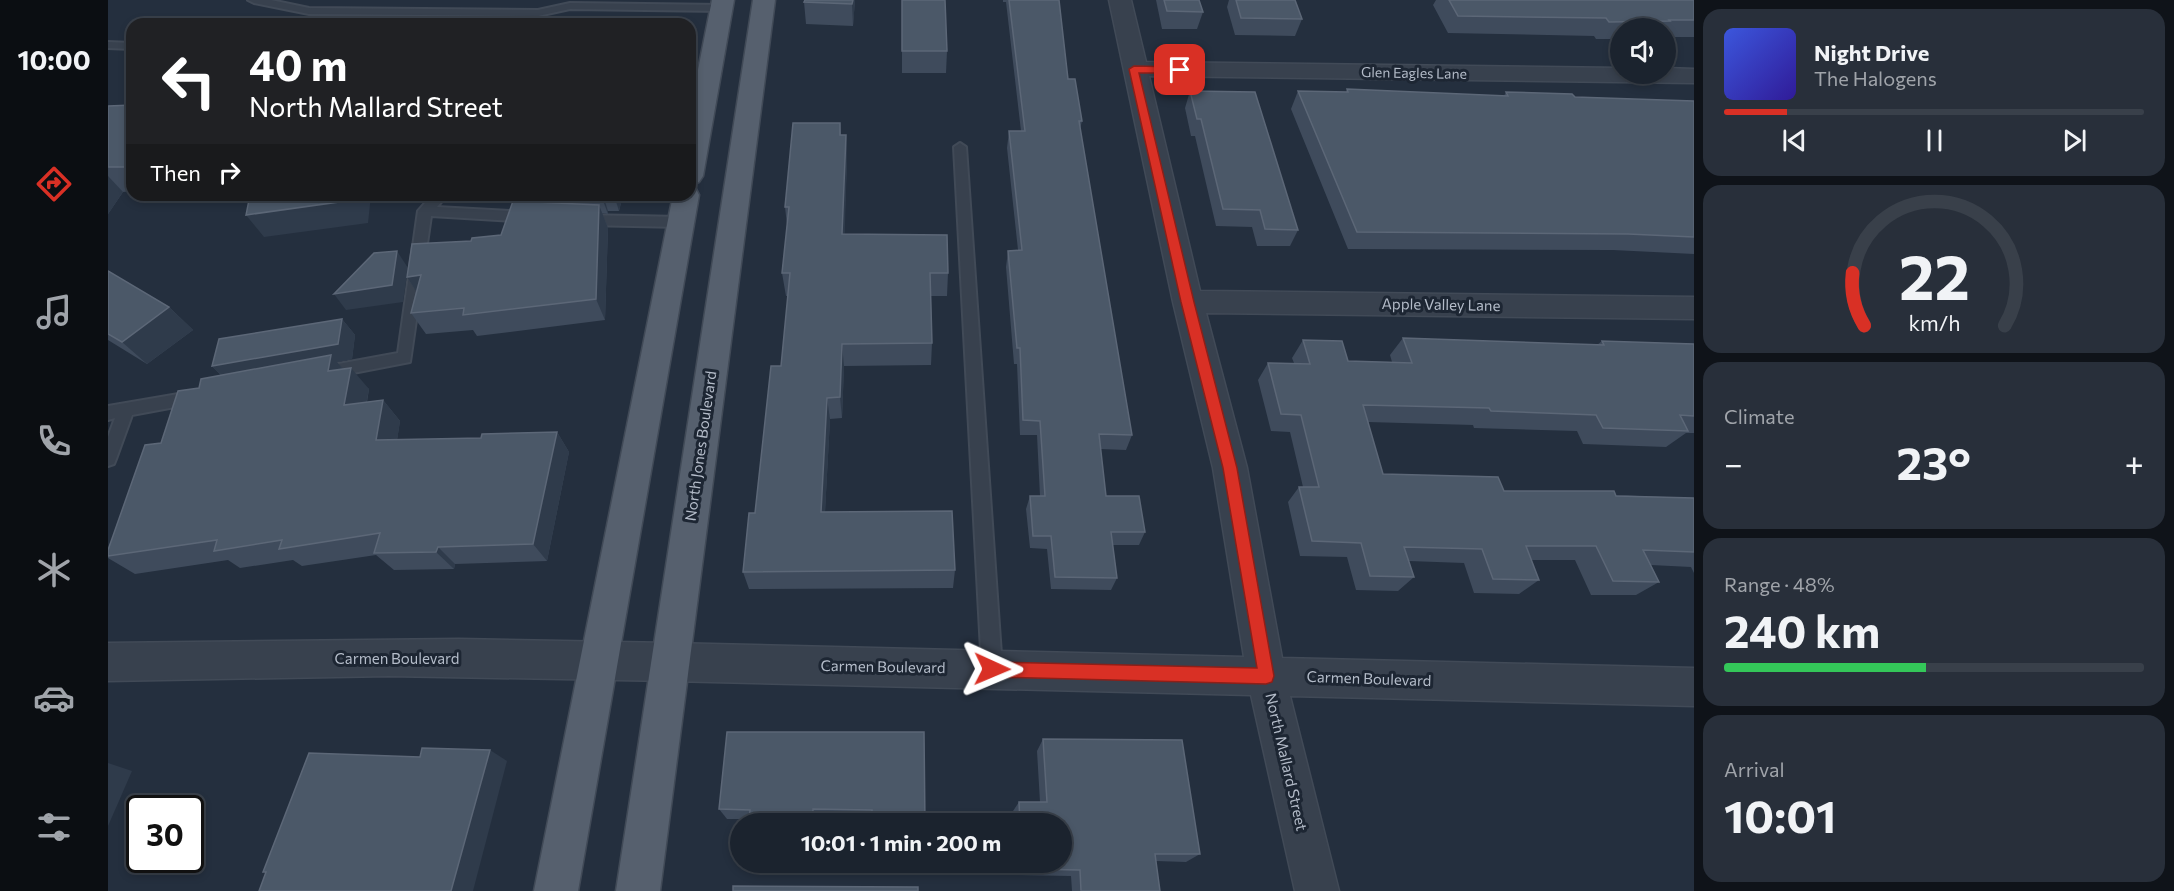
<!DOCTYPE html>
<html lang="en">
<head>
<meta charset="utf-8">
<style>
	:root { --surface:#1b232e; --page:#282f3a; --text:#f1f3f6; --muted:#a0a4aa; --line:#39404a; --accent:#d93025 }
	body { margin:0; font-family:Commissioner,sans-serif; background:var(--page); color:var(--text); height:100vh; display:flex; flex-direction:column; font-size:22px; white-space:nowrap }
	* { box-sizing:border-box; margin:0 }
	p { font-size:20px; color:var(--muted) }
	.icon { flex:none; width:33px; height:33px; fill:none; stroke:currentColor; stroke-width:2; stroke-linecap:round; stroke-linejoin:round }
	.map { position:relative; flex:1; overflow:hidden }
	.drawer { display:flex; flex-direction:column; gap:9px; padding:9px; background:#0f1319; width:480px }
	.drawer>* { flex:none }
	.top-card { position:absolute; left:18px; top:18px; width:570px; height:183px; border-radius:18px; box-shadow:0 3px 9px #0003,0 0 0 2px var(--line); background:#202124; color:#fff; overflow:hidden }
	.buttons { position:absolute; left:1502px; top:18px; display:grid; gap:12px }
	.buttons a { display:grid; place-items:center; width:66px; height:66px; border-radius:50%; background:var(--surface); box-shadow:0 3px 9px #0003,0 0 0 2px var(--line); font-size:30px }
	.speed { position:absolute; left:18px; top:795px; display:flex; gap:12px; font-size:30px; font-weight:700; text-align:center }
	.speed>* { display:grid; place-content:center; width:78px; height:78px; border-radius:50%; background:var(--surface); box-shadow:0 3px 9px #0003,0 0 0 2px var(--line); line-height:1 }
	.speed .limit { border:3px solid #111; border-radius:9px; background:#fff; color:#111 }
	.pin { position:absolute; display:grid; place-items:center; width:51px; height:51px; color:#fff; margin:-26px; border-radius:12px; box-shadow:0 3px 9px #0006 }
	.me { position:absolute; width:66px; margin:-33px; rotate:91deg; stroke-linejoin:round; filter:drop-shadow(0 0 4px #0008) }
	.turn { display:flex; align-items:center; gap:21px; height:126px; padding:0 24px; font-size:27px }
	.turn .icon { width:78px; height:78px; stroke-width:2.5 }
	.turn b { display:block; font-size:42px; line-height:51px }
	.then { display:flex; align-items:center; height:57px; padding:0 24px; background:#0003; gap:12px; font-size:22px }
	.big { font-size:45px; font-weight:700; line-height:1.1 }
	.drawer .widget { flex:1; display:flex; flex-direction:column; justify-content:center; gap:9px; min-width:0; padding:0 21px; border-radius:18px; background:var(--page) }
	.drawer .dial { align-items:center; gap:0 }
	.dial svg { height:156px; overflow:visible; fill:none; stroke:var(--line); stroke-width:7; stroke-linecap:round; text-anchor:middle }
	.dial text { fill:var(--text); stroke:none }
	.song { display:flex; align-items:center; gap:18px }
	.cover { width:72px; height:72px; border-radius:9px; background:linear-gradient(135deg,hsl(230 70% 55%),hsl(250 70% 35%)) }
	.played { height:6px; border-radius:3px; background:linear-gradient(90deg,var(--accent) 15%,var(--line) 15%) }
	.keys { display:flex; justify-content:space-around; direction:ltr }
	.heat { display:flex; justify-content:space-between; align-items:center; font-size:33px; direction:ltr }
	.charge { height:9px; border-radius:4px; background:linear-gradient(90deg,#34c759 48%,var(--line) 0) }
	.trip { position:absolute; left:622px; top:813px; width:342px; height:60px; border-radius:30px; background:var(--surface); box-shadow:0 3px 9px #0003,0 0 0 2px var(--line); font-weight:700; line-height:60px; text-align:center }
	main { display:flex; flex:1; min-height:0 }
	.tabs { display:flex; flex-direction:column; width:108px; justify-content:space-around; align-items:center; background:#0b0e12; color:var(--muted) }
	.tabs .icon { width:42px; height:42px }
	.tabs .current { color:var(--accent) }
	.tabs b { font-size:27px; color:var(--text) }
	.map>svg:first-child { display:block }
</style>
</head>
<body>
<main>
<nav class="tabs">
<b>10:00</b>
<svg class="icon current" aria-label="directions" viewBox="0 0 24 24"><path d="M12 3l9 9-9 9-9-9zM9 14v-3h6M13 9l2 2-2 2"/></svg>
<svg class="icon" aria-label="music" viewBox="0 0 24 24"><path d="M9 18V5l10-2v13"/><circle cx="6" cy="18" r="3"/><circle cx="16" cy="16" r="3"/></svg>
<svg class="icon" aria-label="phone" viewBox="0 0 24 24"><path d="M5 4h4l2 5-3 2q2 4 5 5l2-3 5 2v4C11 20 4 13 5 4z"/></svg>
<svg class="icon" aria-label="climate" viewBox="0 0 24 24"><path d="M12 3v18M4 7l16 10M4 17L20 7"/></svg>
<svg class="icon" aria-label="car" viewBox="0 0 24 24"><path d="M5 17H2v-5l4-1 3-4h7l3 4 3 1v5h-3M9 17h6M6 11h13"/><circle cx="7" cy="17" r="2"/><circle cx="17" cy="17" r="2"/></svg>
<svg class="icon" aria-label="filters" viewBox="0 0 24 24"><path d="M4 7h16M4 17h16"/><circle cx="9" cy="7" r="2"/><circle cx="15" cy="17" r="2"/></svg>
</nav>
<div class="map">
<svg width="1586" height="891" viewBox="0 0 1586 891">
	<rect width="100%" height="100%" fill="#242f3e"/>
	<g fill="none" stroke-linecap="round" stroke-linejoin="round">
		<!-- service casing -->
		<g stroke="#414a57" stroke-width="4">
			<g id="service">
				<polygon points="140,0 163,0 201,8 430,10 462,3 614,5 620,8 614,11 462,9 430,16 201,14 146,3"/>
				<polygon points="0,42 24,43 24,49 0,48"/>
				<polygon points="852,143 858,147 894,669 891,676 884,678 877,676 874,669 846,147"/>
				<polygon points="324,195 339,195 329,207 421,212 428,217 421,222 323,216 302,362 214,379 208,377 206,373 208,369 214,367 290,353 310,211"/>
				<polygon points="477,215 573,217 580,222 573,227 477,225 470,220"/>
				<polygon points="88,391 94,392 96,397 94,402 24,415 8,459 6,464 0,466 0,437 7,418 0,420 0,406"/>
			</g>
		</g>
		<!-- minor casing -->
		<g stroke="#414a57" stroke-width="3">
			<polygon id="minor" points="1001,0 1023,0 1038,62 1512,68 1512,74 1557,74 1557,68 1586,69 1586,83 1041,76 1092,291 1586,297 1586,319 1098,313 1139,468 1174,658 1586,668 1586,706 1182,696 1231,891 1187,891 1143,695 562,681 548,675 543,662 548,649 562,643 1136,657 1105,468 1065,302"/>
		</g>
		<!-- tertiary casing -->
		<g stroke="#414a57" stroke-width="3">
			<polygon id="tertiary" points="351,639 562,643 576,649 581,662 576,675 562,681 281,676 0,681 0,643"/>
		</g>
		<!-- primary casing -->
		<g stroke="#414a57" stroke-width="3">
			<g id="primary">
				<polygon points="604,0 626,0 595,176 591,182 582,185 582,110"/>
				<polygon points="645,0 667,0 552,891 508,891"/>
				<polygon points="582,187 588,189 591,195 470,891 426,891 565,195 582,195"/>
			</g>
		</g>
		<!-- service -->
		<use href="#service" fill="#38414e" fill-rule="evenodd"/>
		<!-- minor -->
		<use href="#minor" fill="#38414e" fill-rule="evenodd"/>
		<!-- tertiary -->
		<use href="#tertiary" fill="#38414e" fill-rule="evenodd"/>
		<!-- primary -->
		<use href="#primary" fill="#56606e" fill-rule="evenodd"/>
	</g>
	<!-- wall -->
	<g fill="#3f4b5c">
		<polygon points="747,0 745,26 698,24 696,2"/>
		<polygon points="794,0 839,51 838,73 794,73"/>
		<polygon points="895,0 951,0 960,79 974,121 972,129 1024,435 1018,450 992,449 998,496 1037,532 1031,545 1005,545 1009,578 1003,590 943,589 939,549 922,548 918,509 922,496 932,496 929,435 912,435 909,364 906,364 898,267 900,251 910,250 899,148 901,131 913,131 898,2 895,2"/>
		<polygon points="1048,0 1091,0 1095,12 1089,29 1054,29"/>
		<polygon points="1121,0 1187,0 1194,19 1187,36 1127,35 1119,7"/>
		<polygon points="1328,0 1586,0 1586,37 1557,37 1557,28 1512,28 1512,39 1488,39 1486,36 1340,33 1325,5"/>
		<polygon points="1239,89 1396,96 1398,92 1467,97 1586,101 1586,254 1505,250 1240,249 1183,109 1190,91 1238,92"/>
		<polygon points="1082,91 1190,230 1182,246 1149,246 1144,227 1108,226 1087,136 1083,136 1077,108"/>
		<polygon points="24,105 24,191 15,192 0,214 0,106"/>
		<polygon points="732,123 733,135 738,135 739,160 736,234 840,273 839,296 823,296 824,343 823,365 736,366 734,418 722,419 717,512 847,570 845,588 641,589 635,572 647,513 673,366 680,296 678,296 674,273 679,225 677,207"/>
		<polygon points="414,195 515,195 511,211 500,211 500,214 494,213 500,228 497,320 369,336 365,330 318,334 303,313 308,291 299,277 363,241 393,235 416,201"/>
		<polygon points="0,271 61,307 85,330 39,364 0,340"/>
		<polygon points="234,319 247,335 244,359 229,362 235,369 261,389 259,402 275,400 292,421 289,440 373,438 449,432 461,452 439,561 347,564 346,569 286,570 268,555 194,566 185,560 132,568 120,560 27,574 0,558 0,550 53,443 91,388 113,375 104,366"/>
		<polygon points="1295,338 1489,345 1494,341 1586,344 1586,433 1578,433 1558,447 1475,444 1469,431 1366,428 1365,425 1260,422 1275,474 1396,491 1586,498 1586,573 1583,567 1543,565 1551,582 1528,595 1483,595 1467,560 1423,560 1431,580 1411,594 1366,593 1356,563 1301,561 1306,577 1290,591 1248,590 1239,557 1192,556 1180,502 1191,487 1195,487 1182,432 1163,431 1150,380 1160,363 1186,363 1184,358 1195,340 1240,361 1284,362 1282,355"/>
		<polygon points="816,732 764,819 619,819 611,809"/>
		<polygon points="935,739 1092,854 1078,862 1048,861 1052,891 964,891 963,876 909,875 908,862 954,862 954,824 906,824 905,811 911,802 932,802 929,751"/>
	</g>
	<!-- shaded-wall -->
	<g fill="#2f3b4b">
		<polygon points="745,0 747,0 745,26 744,4"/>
		<polygon points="738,135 739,160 736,258 734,234"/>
		<polygon points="24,155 24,174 17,167"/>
		<polygon points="0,176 15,192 0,214"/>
		<polygon points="245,195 263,195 260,223 156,237 138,215"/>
		<polygon points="493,195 495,195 500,211 500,214"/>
		<polygon points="506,195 515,195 511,211"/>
		<polygon points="491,205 500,228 497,320 488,299"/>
		<polygon points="289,251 300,268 295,302 238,310 226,294"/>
		<polygon points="313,275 313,299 299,277"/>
		<polygon points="61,307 85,330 39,364 14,342"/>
		<polygon points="234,319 247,335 244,359 229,362 241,376 243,368 261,389 254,426 121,382 104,366"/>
		<polygon points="734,344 736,366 734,418 732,397"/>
		<polygon points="719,398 722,419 716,531 713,512"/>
		<polygon points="275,400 292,421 286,460 268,440"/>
		<polygon points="449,432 461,452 439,561 425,544"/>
		<polygon points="330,547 347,564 346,569 328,552"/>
		<polygon points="382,750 399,761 365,891 343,891"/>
		<polygon points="0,763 24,771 0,826"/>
		<polygon points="705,809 709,819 709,824 705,824"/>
	</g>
	<!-- building -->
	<g fill="#4b5868" stroke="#5c6777" stroke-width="1.5">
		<polygon points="697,0 745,0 744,4 696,2"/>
		<polygon points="794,0 837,0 839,51 794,51"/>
		<polygon points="901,0 951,0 960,79 967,79 974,121 971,121 1024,435 991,434 998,496 1031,496 1037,532 1003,532 1009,578 947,577 943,536 925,536 922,496 937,496 932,421 915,420 912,348 909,348 900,251 914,250 901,131 917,131"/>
		<polygon points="1056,0 1091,0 1095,12 1059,11"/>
		<polygon points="1128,0 1187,0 1194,19 1133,18"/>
		<polygon points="1341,0 1586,0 1586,20 1561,20 1562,21 1501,22 1498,18 1350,16"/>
		<polygon points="1239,89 1400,96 1398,92 1464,94 1467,97 1586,101 1586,237 1520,234 1249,232 1190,91 1240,92"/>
		<polygon points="1082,91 1147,92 1190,230 1157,229 1152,210 1115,209 1093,119 1089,119"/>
		<polygon points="24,105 24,155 17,167 0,167 0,106"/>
		<polygon points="685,123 732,123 732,135 738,135 734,234 839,235 840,273 822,273 824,343 734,344 732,397 719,398 713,512 844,511 847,570 635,572 641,513 647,513 663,366 673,366 682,273 674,273 681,207 677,207"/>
		<polygon points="142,195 245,195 245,200 138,215"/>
		<polygon points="405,201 491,205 488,299 355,315 356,308 303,313 313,275 299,277 304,244 363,241 364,238 393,235"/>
		<polygon points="289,251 284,285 226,294 266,253"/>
		<polygon points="0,271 61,307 14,342 0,334"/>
		<polygon points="234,319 230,344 104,366 111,339"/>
		<polygon points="1295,338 1496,345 1494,341 1586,344 1586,416 1572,415 1580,431 1495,428 1488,415 1383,411 1381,408 1255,405 1275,474 1390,477 1396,491 1506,491 1508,496 1586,498 1586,552 1535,550 1551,582 1505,581 1488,546 1418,546 1431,580 1385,579 1374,549 1296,547 1306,577 1262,576 1253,543 1204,541 1191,487 1211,487 1193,415 1173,414 1160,363 1202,364 1195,340 1234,341 1240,361 1304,363"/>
		<polygon points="223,355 220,371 243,368 236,405 275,400 268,440 373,438 374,434 449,432 425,544 330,547 328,552 266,553 272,533 171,549 174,540 106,551 109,540 0,556 0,550 37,445 53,443 70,391 91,388 93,379"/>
		<polygon points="619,732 816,732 817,824 764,824 764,810 705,809 705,824 641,824 642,810 611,809"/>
		<polygon points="935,739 1074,740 1092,854 1047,854 1052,891 973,891 972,870 915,869 914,862 954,862 954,824 912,824 911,802 939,802"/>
		<polygon points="314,748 382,750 343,891 151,891 158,872 155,872 201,753 312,757"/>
		<polygon points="625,886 810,887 810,891 625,891"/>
	</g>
	<!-- route -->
	<polygon fill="#d93025" stroke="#8d1f18" stroke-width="1.5" points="1026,66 1072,67 1077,70 1072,73 1031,73 1086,302 1129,468 1166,676 1164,682 1158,684 884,677 878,675 876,669 878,664 884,662 1149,668 1115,468 1073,302 1021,69"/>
	<g text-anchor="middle" stroke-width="6" stroke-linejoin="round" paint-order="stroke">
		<!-- far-street labels -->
		<g font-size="14" fill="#b4bcc9" stroke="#1d2633">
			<text transform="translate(1306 73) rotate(1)" y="5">Glen Eagles Lane</text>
		</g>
		<!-- street labels -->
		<g font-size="15" fill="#b4bcc9" stroke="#1d2633">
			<text transform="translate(1333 305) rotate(1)" y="5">Apple Valley Lane</text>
			<text transform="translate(593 446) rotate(-82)" y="5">North Jones Boulevard</text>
			<text x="289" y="664">Carmen Boulevard</text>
			<text transform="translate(775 667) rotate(1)" y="5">Carmen Boulevard</text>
			<text transform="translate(1261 679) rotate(2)" y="5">Carmen Boulevard</text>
			<text transform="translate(1178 762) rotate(77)" y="5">North Mallard Street</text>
		</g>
	</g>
</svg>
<div class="buttons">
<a><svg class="icon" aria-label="sound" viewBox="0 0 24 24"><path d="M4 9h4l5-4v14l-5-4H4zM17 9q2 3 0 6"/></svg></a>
</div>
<div class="speed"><div class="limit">30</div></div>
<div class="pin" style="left:1072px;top:70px;background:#d93025"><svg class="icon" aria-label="arrive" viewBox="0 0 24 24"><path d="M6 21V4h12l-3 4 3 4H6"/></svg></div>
<svg class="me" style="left:884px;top:669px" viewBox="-20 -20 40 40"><path d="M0-17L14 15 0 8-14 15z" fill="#d93025" stroke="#fff" stroke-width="4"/></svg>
<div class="trip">10:01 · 1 min · 200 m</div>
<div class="top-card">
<div class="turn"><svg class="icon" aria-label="left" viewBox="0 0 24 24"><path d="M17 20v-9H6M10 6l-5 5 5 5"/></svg><div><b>40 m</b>North Mallard Street</div></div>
<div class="then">Then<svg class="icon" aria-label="right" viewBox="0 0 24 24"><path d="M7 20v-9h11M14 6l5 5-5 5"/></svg></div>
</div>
</div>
<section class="drawer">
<div class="widget">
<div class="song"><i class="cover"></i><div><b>Night Drive</b><p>The Halogens</p></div></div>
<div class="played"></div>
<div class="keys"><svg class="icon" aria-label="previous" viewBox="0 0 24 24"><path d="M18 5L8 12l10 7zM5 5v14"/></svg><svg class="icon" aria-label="pause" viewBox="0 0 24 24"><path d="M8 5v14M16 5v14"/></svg><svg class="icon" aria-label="next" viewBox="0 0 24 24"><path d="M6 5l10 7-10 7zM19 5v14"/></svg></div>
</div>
<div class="widget dial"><svg viewBox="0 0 100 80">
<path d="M14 69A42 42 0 1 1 86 69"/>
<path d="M14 69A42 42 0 0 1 8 42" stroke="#d93025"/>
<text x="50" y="56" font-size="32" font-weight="700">22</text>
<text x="50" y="72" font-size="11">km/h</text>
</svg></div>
<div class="widget"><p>Climate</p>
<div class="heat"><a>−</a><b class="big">23°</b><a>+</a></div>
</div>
<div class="widget"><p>Range · 48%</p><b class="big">240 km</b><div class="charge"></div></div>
<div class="widget"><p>Arrival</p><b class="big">10:01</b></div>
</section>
</main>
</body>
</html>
